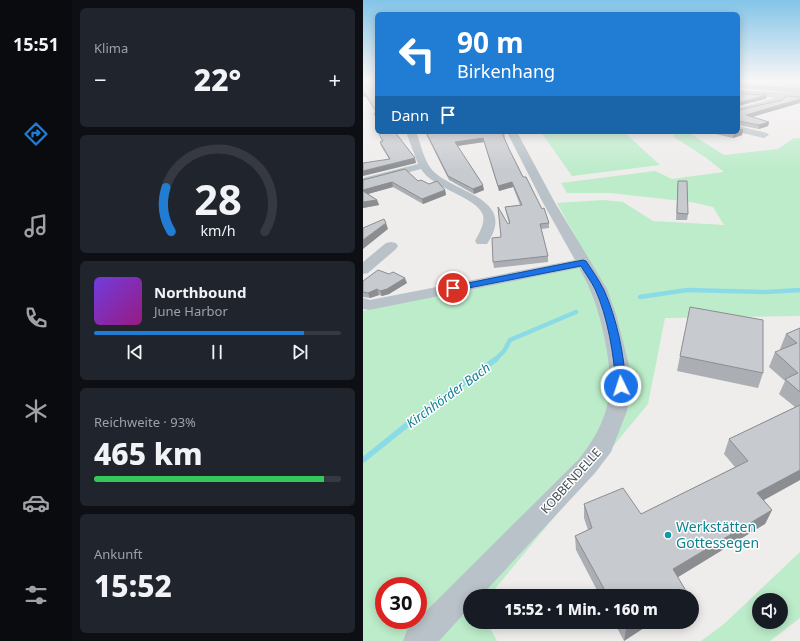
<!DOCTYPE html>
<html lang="de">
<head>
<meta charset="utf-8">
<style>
	:root { --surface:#171b24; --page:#20242c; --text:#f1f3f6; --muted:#9ea1a6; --line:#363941; --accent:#217dd4 }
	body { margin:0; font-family:"Noto Sans",sans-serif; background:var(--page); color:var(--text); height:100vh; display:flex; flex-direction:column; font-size:15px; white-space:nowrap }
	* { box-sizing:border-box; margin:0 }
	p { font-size:13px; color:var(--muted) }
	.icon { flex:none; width:22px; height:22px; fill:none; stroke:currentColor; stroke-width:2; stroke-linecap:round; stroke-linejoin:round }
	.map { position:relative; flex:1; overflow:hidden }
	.details { display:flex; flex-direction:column; gap:8px; padding:8px; background:#0d0f14; width:291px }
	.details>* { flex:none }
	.top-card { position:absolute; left:12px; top:12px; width:365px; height:122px; border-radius:6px; box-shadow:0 2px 10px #0003; background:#217dd4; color:#fff; overflow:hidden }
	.tools { position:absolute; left:389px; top:593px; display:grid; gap:8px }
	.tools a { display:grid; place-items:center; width:36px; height:36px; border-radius:50%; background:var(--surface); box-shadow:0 2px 10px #0003; font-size:20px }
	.speed { position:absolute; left:12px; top:577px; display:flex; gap:8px; font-size:20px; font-weight:700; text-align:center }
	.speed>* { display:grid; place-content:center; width:52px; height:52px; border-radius:50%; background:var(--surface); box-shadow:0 2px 10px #0003; line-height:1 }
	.speed .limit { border:6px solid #d22; background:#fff; color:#111 }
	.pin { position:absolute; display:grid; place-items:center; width:34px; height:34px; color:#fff; margin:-17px; border:2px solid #fff; border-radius:50%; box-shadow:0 1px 4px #0007 }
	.me { position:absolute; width:44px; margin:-22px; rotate:356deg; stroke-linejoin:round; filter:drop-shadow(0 0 3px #0008) }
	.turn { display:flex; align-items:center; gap:14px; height:84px; padding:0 16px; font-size:18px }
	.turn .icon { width:52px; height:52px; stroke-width:2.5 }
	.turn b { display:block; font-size:28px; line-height:34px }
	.then { display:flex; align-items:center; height:38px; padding:0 16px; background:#0003; gap:8px; font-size:15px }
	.big { font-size:30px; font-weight:800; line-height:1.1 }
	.details .card { flex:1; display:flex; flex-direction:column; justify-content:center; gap:6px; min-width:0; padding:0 14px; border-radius:6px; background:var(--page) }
	.details .dial { align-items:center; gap:0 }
	.dial svg { height:104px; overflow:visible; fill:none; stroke:var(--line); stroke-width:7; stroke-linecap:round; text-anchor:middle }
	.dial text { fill:var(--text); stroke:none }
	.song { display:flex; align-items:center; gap:12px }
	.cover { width:48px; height:48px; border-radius:6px; background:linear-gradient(135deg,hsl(260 70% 55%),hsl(310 70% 35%)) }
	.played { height:4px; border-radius:2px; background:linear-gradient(90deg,var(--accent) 85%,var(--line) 85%) }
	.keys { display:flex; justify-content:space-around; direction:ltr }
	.heat { display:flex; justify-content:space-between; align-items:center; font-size:22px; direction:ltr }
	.charge { height:6px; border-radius:3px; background:linear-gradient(90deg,#34c759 93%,var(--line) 0) }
	.trip { position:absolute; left:100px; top:589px; width:236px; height:40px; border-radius:20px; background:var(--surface); box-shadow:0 2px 10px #0003; font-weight:800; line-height:40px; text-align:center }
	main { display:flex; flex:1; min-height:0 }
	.tabs { display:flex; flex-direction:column; width:72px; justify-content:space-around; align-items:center; background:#090b0e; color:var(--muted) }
	.tabs .icon { width:28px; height:28px }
	.tabs .active { color:var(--accent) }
	.tabs b { font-size:18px; color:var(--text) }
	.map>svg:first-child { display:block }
</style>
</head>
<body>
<main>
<nav class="tabs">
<b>15:51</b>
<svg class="icon active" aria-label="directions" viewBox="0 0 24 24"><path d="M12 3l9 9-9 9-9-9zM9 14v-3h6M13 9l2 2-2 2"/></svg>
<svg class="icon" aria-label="music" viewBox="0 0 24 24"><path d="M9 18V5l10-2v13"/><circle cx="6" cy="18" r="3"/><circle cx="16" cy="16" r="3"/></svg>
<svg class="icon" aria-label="phone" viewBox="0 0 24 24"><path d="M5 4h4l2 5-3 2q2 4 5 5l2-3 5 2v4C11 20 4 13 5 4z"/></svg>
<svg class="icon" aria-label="climate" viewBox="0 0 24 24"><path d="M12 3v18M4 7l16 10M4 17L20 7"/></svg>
<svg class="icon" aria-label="car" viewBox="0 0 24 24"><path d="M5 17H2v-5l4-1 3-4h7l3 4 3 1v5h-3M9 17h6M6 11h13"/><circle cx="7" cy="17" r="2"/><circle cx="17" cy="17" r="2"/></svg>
<svg class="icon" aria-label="filters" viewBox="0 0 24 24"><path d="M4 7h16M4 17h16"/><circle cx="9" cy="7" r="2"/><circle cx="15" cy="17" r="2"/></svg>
</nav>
<section class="details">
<div class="card"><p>Klima</p>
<div class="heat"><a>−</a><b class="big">22°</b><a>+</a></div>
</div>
<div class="card dial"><svg viewBox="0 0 100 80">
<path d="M14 69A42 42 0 1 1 86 69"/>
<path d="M14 69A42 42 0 0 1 10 35" stroke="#217dd4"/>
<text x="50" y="56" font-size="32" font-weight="700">28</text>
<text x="50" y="72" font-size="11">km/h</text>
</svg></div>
<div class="card">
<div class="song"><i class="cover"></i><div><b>Northbound</b><p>June Harbor</p></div></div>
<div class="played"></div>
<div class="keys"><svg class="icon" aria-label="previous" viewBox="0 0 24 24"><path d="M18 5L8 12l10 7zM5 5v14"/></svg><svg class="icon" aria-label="pause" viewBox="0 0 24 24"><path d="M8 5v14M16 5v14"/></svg><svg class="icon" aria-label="next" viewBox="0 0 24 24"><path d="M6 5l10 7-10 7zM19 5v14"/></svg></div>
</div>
<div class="card"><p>Reichweite · 93%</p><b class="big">465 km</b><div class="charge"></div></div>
<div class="card"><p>Ankunft</p><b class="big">15:52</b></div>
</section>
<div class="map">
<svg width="437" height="641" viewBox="0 0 437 641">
	<rect width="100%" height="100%" fill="#efecec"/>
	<!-- green -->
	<g fill="#bcecca" fill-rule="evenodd">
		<polygon points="178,132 261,132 297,165 209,176"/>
		<path d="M311,132h14l36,23 54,-6 16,-11h6v178l-135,2 -17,86 -159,192h-19v26h17l10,19h-134v-330l227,-48 -33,-60 46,-3 20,2 30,19 71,4 -11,-18 -22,-5 -81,-9h-43l-6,-10 94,-12 17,8 52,-7 -19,-15 -31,-20zM21,586h34v34h-34z"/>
		<path d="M437,552v66l-30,23h-69l23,-17zM396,600h22v22h-22z"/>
	</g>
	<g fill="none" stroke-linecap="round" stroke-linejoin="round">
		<!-- stream-far1 -->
		<g stroke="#8bdbe7" stroke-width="4.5">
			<polyline points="277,297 324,290 403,292 437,290"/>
			<polyline points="132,360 141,351 147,340 213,312"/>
		</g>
		<!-- stream -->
		<polyline stroke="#8bdbe7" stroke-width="5.5" points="0,460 60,412 133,359"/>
		<!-- minor -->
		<g fill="#b8c2c8" fill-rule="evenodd">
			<polygon points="419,93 426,95 418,102 375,113 375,108 412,98"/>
			<polygon points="375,126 404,133 406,135 401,138 375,132"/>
			<path d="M43,132h10c5,12 8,30 17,39 23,23 85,27 54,73h-10l-2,-3c4,-8 10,-17 8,-26 -6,-18 -50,-26 -62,-46l-58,15v-6l55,-14z"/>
			<path d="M144,132h10l37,69 53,88 9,25 13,51 2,20 -4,26 -16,41 -16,21 -114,123h-11v11l-31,34h-36l4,-11 172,-171c33,-42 36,-71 25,-123 -5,-24 -12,-46 -25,-68l-210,42 -6,-1v-11l7,2 205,-40 -33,-59z"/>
			<polygon points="28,242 33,243 35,246 33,249 5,273 0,274 0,262 23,243"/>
		</g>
		<!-- major -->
		<polygon fill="#adbeca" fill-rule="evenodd" points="375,90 437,93 437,99 375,96"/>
	</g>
	<!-- wall -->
	<g fill="#abaeb2">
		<polygon points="14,81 14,121 12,117 11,113 13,113 3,97 1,97 0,94"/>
		<polygon points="375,81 437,81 437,93 375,88"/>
		<polygon points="437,103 389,117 406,122 405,126 396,129 375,125 375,110 376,110"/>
		<polygon points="16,132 36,132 33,133 53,163 26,159 18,146 17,142 19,141 16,134 17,134"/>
		<polygon points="62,132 141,132 142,137 141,137 146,149 160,177 186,223 186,228 178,229 185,256 185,262 131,268 130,262 138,237 145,224 146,223 143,212 142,207 157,205 150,187 136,191 121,142 95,146 121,190 111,194 86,180"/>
		<polygon points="344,132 375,132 379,135 370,138"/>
		<polygon points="0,180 55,181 82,190 83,195 60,204 30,187 5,194 14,200 16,205 0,208"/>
		<polygon points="315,181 325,214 324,220 313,220"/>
		<polygon points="0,281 44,283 26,294 19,296 16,295 7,298 0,297"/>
		<polygon points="437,328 437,480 401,500 409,510 402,524 315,577 321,596 237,596 213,550 212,536 225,530 221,518 221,504 278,514 372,467 361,454 366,439 432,407 416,394 422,381 406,367 412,352 418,350 417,349 423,334"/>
		<polygon points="317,356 400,373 395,388 314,371"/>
		<polygon points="251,622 290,622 261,641"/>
	</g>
	<!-- shaded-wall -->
	<g fill="#8b8d91">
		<polygon points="2,93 3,97 1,97 0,94"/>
		<polygon points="404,95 403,99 375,106 375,103"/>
		<polygon points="437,99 437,103 382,119 383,115"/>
		<polygon points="406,122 405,126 396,129 396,125"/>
		<polygon points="380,130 379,135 370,138 371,133"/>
		<polygon points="120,138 121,142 93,146 92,142"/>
		<polygon points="52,158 53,163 0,176 0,171"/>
		<polygon points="29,182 30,187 1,195 0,190"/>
		<polygon points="149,182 150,187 136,191 135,186"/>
		<polygon points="120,185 121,190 111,194 110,189"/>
		<polygon points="82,190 83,195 60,204 59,199"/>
		<polygon points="14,200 16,205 0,208 0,202"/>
		<polygon points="23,223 25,229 0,249 0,240"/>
		<polygon points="42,278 44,283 26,294 19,296 17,291"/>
		<polygon points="14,289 16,295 7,298 5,293"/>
		<polygon points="437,470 437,480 388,507 394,493"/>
		<polygon points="409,510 402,524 307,582 310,569"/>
		<polygon points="323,591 321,596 315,596"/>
		<polygon points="275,622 290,622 261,641 263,629"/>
	</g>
	<!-- building -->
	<g fill="#c7cacf" stroke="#8b8d91">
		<polygon points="0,81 14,81 14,112 2,93 0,94"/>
		<polygon points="375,81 437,81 437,89 376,85 375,86"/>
		<polygon points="375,90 376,94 404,95 375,103 375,105"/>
		<polygon points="424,96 437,97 437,99 383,115 406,122 396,125 375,121 375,110 376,110 419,100"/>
		<polygon points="11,113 14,113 14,118"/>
		<polygon points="375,129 380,130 375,132"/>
		<polygon points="18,132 32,132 52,158 0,171 0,163 27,159 17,142 20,141 16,134 19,133"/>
		<polygon points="63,132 141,132 141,133 139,133 146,149 160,177 163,177 179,209 181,208 186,223 177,224 185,256 130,262 129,238 138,237 135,207 145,224 147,223 142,207 159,205 149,182 135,186 120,138 92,142 120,185 110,189 85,176"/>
		<polygon points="365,132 375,132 371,133"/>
		<polygon points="42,169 55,181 58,180 66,184 74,181 82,190 59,199 29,182 0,190 0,180"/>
		<polygon points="315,181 324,181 325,214 314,213"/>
		<polygon points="0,191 14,200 0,202"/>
		<polygon points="21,219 23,223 0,240 0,228"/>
		<polygon points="15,270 26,274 30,272 42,278 24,289 17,291 14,289 5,293 0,292 0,281"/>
		<polygon points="327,307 400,320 400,373 317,356"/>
		<polygon points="437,328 437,392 422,379 435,373 412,352 434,343 423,334"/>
		<polygon points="437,405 437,470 394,493 409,510 310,569 323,591 315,596 245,596 212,536 229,528 221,504 260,488 278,514 385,461 366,439"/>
		<polygon points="259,622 275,622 263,629"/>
	</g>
	<!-- sky -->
	<linearGradient id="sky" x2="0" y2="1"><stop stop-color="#83c4e8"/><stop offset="0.47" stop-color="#f8f6f6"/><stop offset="1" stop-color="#f8f6f6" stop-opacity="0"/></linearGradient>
	<rect width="437" height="171" fill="url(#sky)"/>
	<!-- route -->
	<path fill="#1a73e8" stroke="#114b97" d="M220,260l3,1c6,9 13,19 18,29 13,29 20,64 22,96l-1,2 -4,1 -5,-3c-2,-30 -8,-69 -21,-97 -4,-8 -10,-16 -14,-23l-128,25 -4,-3 4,-2z"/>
	<!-- markers -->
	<circle fill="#0f9aa8" stroke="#fff" stroke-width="1.5" cx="305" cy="535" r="4"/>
	<g text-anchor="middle" stroke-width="3" stroke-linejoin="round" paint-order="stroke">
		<!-- street labels -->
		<g font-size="12" fill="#465158" stroke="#fff">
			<text transform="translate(208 481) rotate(-48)" y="4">KOBBENDELLE</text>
		</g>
		<!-- water labels -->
		<g font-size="13" font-style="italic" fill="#138090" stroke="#fff">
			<text transform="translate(85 395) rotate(-36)" y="5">Kirchhörder Bach</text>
		</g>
		<!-- near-culture labels -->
		<g font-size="14" fill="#0d838f" stroke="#fff" text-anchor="start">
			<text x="313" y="532">Werkstätten<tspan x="313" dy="16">Gottessegen</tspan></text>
		</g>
	</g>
</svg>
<div class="tools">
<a><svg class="icon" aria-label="sound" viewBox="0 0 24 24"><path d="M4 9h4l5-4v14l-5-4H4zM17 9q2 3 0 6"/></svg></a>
</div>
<div class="speed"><div class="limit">30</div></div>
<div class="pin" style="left:90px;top:288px;background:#d93025"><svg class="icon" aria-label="arrive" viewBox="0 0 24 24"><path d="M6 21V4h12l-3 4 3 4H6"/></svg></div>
<svg class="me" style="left:258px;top:386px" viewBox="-20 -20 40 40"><circle r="17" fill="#1a73e8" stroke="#fff" stroke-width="3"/><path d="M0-11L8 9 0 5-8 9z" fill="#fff"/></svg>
<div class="trip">15:52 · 1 Min. · 160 m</div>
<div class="top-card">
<div class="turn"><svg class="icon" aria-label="left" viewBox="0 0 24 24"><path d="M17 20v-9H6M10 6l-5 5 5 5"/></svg><div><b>90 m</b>Birkenhang</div></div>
<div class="then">Dann<svg class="icon" aria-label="arrive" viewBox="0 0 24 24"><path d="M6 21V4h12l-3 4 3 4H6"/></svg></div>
</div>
</div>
</main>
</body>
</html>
